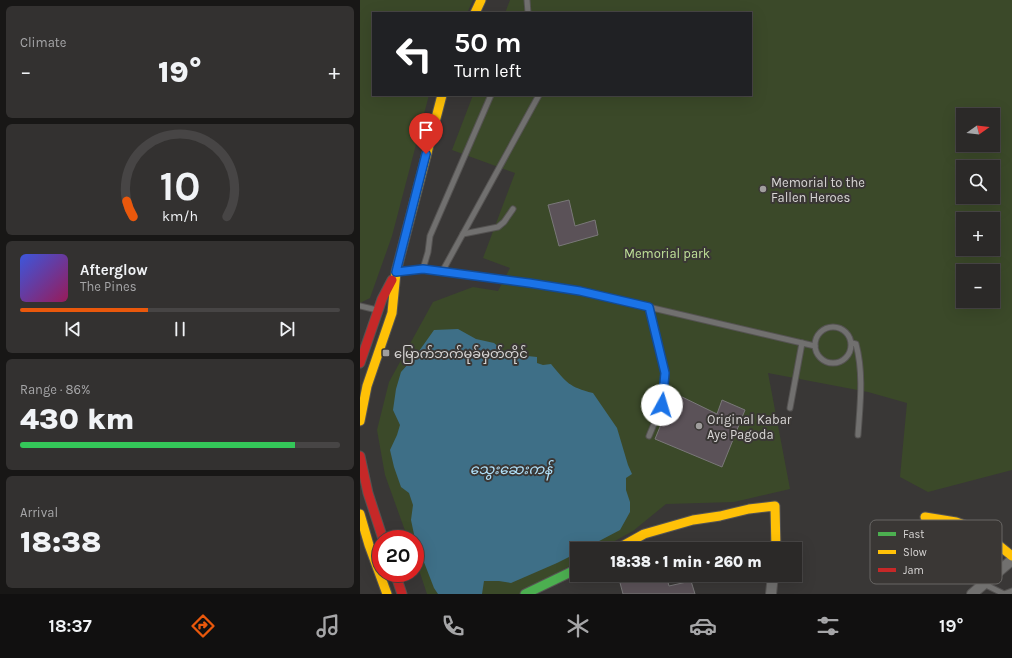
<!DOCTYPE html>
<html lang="en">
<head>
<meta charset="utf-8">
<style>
	:root { --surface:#2b2928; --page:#333130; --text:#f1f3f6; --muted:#a6a6a8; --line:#474545; --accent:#ea580c }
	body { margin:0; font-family:Karla,"Noto Sans Myanmar",sans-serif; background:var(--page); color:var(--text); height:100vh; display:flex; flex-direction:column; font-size:15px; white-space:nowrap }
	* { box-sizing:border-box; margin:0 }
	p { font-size:13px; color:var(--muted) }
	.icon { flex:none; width:22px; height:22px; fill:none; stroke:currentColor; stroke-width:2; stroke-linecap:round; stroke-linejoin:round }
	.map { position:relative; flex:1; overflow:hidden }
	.details { display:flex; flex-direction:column; gap:6px; padding:6px; background:#181716; width:360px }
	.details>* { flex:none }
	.banner { position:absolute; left:12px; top:12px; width:380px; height:84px; border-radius:0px; box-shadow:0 4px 16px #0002,0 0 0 1px var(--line); background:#202124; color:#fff; overflow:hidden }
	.needle { width:26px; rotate:76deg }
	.controls { position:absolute; left:596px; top:108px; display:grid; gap:8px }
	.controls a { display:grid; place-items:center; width:44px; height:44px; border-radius:0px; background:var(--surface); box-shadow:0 4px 16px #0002,0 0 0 1px var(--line); font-size:20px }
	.speed { position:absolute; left:12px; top:530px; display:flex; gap:8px; font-size:20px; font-weight:700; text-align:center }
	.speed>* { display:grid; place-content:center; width:52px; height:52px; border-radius:50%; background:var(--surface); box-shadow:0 4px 16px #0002,0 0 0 1px var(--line); line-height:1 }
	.speed .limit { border:6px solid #d22; background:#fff; color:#111 }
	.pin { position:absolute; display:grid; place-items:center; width:34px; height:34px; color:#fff; margin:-41px -17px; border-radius:50% 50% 50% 0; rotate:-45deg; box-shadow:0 0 4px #0007 }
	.pin .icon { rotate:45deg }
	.me { position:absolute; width:44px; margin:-22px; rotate:6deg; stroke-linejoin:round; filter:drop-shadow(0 0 3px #0008) }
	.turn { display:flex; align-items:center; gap:14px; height:84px; padding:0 16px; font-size:18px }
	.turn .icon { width:52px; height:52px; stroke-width:2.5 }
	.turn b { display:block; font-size:28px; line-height:34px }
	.big { font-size:30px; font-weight:800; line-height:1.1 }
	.details .card { flex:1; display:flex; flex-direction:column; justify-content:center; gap:6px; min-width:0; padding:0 14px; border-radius:6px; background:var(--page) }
	.details .dial { align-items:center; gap:0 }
	.dial svg { height:104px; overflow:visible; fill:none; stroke:var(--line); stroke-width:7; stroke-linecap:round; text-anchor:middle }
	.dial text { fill:var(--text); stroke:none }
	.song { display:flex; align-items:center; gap:12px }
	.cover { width:48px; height:48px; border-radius:6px; background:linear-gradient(135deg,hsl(230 70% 55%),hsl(330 70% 35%)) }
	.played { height:4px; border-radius:2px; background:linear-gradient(90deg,var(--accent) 40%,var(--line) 40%) }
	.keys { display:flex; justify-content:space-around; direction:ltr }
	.heat { display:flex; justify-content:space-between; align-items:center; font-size:22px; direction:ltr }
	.charge { height:6px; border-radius:3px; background:linear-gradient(90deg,#34c759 86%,var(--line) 0) }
	.trip { position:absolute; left:210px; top:542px; width:232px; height:40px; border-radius:0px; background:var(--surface); box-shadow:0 4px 16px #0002,0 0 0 1px var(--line); font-weight:800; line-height:40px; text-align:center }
	.tab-bar { display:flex; height:64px; justify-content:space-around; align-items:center; background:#111010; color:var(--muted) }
	.tab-bar .icon { width:28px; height:28px }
	.tab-bar .active { color:var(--accent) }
	.tab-bar b { font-size:18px; color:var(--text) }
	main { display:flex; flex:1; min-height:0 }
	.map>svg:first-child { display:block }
</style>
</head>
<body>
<main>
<section class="details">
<div class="card"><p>Climate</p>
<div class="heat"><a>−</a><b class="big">19°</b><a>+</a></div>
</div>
<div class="card dial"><svg viewBox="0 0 100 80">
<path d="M14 69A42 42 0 1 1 86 69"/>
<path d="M14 69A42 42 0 0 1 9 57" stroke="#ea580c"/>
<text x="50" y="56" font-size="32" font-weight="700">10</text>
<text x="50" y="72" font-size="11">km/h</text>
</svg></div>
<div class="card">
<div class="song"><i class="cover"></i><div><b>Afterglow</b><p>The Pines</p></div></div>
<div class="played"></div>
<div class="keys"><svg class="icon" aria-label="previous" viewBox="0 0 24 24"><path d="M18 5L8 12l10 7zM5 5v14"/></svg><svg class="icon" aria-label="pause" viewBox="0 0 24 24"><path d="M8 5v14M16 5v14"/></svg><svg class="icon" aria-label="next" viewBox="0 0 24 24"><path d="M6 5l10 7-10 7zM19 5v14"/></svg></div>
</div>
<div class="card"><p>Range · 86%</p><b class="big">430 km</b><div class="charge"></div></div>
<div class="card"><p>Arrival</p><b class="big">18:38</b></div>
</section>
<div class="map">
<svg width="652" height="594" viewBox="0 0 652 594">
	<rect width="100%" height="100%" fill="#393736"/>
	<!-- green -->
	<g fill="#3b4929" fill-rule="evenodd">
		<polygon points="0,0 113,0 107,13 13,13 13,95 69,95 32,236 10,298 0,303"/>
		<path d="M150,0h502v470l-84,22 -28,-15 7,-74 -39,-11 -100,-19 22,116 -56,13 -68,2 -33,27 -33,18h-23v13l-58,32h-92l-12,-36v-19h-7l-23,-64 -8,-45 12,-48 44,-80 40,-15 25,4 12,-23 -27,-10 32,-85 -63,-23 21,-55h278v-82h-246zM603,115h30v30h-30zM603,167h30v30h-30zM603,219h30v30h-30zM603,271h30v30h-30z"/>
	</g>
	<!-- water -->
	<path fill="#3e6f87" d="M98,329l18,10 18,4 13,11 30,3v6l6,2 8,-1c16,19 18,23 42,29l24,35 11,37 4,9 -6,4v12l4,12v10l-10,18 -36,19h-7v4l-20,10 -46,20 -12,-2h-15l-2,13h-44l-4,-6 -19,-49 -4,-19 2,-15 -4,-12 -8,-6 -7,-20 -4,-17 7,-15 3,-10 -7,-15 3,-21 5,-17 16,-18 17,-24z"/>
	<!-- building -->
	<g fill="#5b5258" stroke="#7a7879">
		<polygon points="209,200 215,226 235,220 238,235 199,246 188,205"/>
		<polygon points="314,393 357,414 362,400 385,410 362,467 295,439"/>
		<polygon points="265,575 306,575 309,586 331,581 335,594 263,594 259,579 265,577"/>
	</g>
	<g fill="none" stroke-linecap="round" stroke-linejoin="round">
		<!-- lane casing -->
		<g stroke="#555352" stroke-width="7">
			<g id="lane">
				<polyline points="167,0 168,13"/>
				<polyline points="103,234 138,227 144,222 153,209"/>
				<polyline points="63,269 68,252 70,236 131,95"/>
				<polyline points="38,272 63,269 220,291 455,346"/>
				<polyline points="82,272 179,95"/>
				<polyline points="0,306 17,310"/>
				<polyline points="289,307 305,373 302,405 289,436"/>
				<circle cx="473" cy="345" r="18"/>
				<path d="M492,343l4,1c8,30 4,61 2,91"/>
				<polyline points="430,408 442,343"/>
				<polyline points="624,584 644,594 652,591"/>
			</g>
		</g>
		<!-- street casing -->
		<g stroke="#555352" stroke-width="12">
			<g id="street">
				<polyline points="411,594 413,575"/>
				<polyline points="612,594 652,560"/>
			</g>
		</g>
		<!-- fast casing -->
		<g stroke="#555352" stroke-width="11">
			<polyline id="fast" points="165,594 217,569"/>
		</g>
		<!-- slow casing -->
		<g stroke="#555352" stroke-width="11">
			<g id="slow">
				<polyline points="115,13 121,0"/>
				<polyline points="0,421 7,386 32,313 36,272 82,95"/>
				<polyline points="0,514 9,545 27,594"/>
				<polyline points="565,517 596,522 621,531 652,556"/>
				<polyline points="257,549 284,534 333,520 360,516 389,509 415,506 416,549"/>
			</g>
		</g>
		<!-- jam casing -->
		<g stroke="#555352" stroke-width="11">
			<g id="jam">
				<polyline points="0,363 22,299 32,280"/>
				<polyline points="0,456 8,493 23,539"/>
				<polyline points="35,573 42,594"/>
			</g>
		</g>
		<!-- lane -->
		<use href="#lane" stroke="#71706f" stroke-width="5"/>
		<!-- street -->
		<use href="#street" stroke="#71706f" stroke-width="10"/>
		<!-- fast -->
		<use href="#fast" stroke="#4caf50" stroke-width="9"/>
		<!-- slow -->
		<use href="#slow" stroke="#ffc107" stroke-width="9"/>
		<!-- jam -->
		<use href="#jam" stroke="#c62828" stroke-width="9"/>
	</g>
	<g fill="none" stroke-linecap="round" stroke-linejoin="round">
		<!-- route casing -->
		<g stroke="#114b97" stroke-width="10">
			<polyline id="route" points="66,154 36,272 63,269 169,283 220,291 289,307 305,373 302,405"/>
		</g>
		<!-- route -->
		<use href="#route" stroke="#1a73e8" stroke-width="7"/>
	</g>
	<!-- markers -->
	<g fill="#a09e9d" stroke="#3a3735" stroke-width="1.5">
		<circle cx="403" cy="189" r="4"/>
		<rect x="22" y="349" width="8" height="8" rx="2"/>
		<circle cx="339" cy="426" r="4"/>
	</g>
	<g text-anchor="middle" stroke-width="4" stroke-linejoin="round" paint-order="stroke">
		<!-- poi labels -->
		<g font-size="13" fill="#d8d6d5" stroke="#3a3735" text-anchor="start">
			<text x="411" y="187">Memorial to the<tspan x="411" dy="15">Fallen Heroes</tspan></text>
			<text x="34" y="358">မြောက်ဘက်မုခ်မှတ်တိုင်</text>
			<text x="347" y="424">Original Kabar<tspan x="347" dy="15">Aye Pagoda</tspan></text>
		</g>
		<!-- park labels -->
		<g font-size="13" fill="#bfe098" stroke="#3a3735">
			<text x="307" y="258">Memorial park</text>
		</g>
		<!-- water labels -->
		<g font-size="14" font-style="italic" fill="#b2e2fb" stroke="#3a3735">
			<text x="151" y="474">သွေးဆေးကန်</text>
		</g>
	</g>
	<!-- legend -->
	<rect x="510" y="520" width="132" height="64" rx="6" fill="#3a3735" stroke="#696765" stroke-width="1"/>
	<rect x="518" y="532" width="18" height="4" fill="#4caf50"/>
	<rect x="518" y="550" width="18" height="4" fill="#ffc107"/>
	<rect x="518" y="568" width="18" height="4" fill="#c62828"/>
	<g font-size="11" fill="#d8d6d5">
		<text x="543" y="538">Fast</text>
		<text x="543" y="556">Slow</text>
		<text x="543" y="574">Jam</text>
	</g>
</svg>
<div class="controls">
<a><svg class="needle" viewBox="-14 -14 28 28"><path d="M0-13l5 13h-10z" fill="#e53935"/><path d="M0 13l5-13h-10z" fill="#a6a6a8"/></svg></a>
<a><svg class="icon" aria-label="search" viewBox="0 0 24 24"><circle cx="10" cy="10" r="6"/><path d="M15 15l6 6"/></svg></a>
<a>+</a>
<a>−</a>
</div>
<div class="speed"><div class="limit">20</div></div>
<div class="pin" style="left:66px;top:154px;background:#d93025"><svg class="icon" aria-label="arrive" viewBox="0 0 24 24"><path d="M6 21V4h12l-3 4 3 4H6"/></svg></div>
<svg class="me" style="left:302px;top:405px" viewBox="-20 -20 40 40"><circle r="19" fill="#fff"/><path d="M0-13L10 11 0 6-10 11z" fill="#1a73e8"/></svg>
<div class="trip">18:38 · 1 min · 260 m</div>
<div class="banner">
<div class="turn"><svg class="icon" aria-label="left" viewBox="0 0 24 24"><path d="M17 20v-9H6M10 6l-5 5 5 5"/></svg><div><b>50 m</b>Turn left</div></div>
</div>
</div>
</main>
<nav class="tab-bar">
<b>18:37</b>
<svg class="icon active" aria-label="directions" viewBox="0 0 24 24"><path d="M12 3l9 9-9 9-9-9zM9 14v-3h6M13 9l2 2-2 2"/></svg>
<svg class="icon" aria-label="music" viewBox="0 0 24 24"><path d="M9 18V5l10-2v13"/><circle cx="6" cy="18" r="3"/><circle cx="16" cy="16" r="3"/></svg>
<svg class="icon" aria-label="phone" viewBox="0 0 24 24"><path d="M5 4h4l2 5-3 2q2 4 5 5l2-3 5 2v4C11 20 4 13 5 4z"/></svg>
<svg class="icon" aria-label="climate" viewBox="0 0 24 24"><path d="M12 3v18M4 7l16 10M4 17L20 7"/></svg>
<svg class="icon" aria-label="car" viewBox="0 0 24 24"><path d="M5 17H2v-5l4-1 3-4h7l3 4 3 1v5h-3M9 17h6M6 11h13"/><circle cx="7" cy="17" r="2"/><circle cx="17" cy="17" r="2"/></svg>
<svg class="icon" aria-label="filters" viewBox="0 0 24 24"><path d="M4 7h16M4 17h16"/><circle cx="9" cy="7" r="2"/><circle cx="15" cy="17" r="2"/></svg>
<b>19°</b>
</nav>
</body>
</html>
